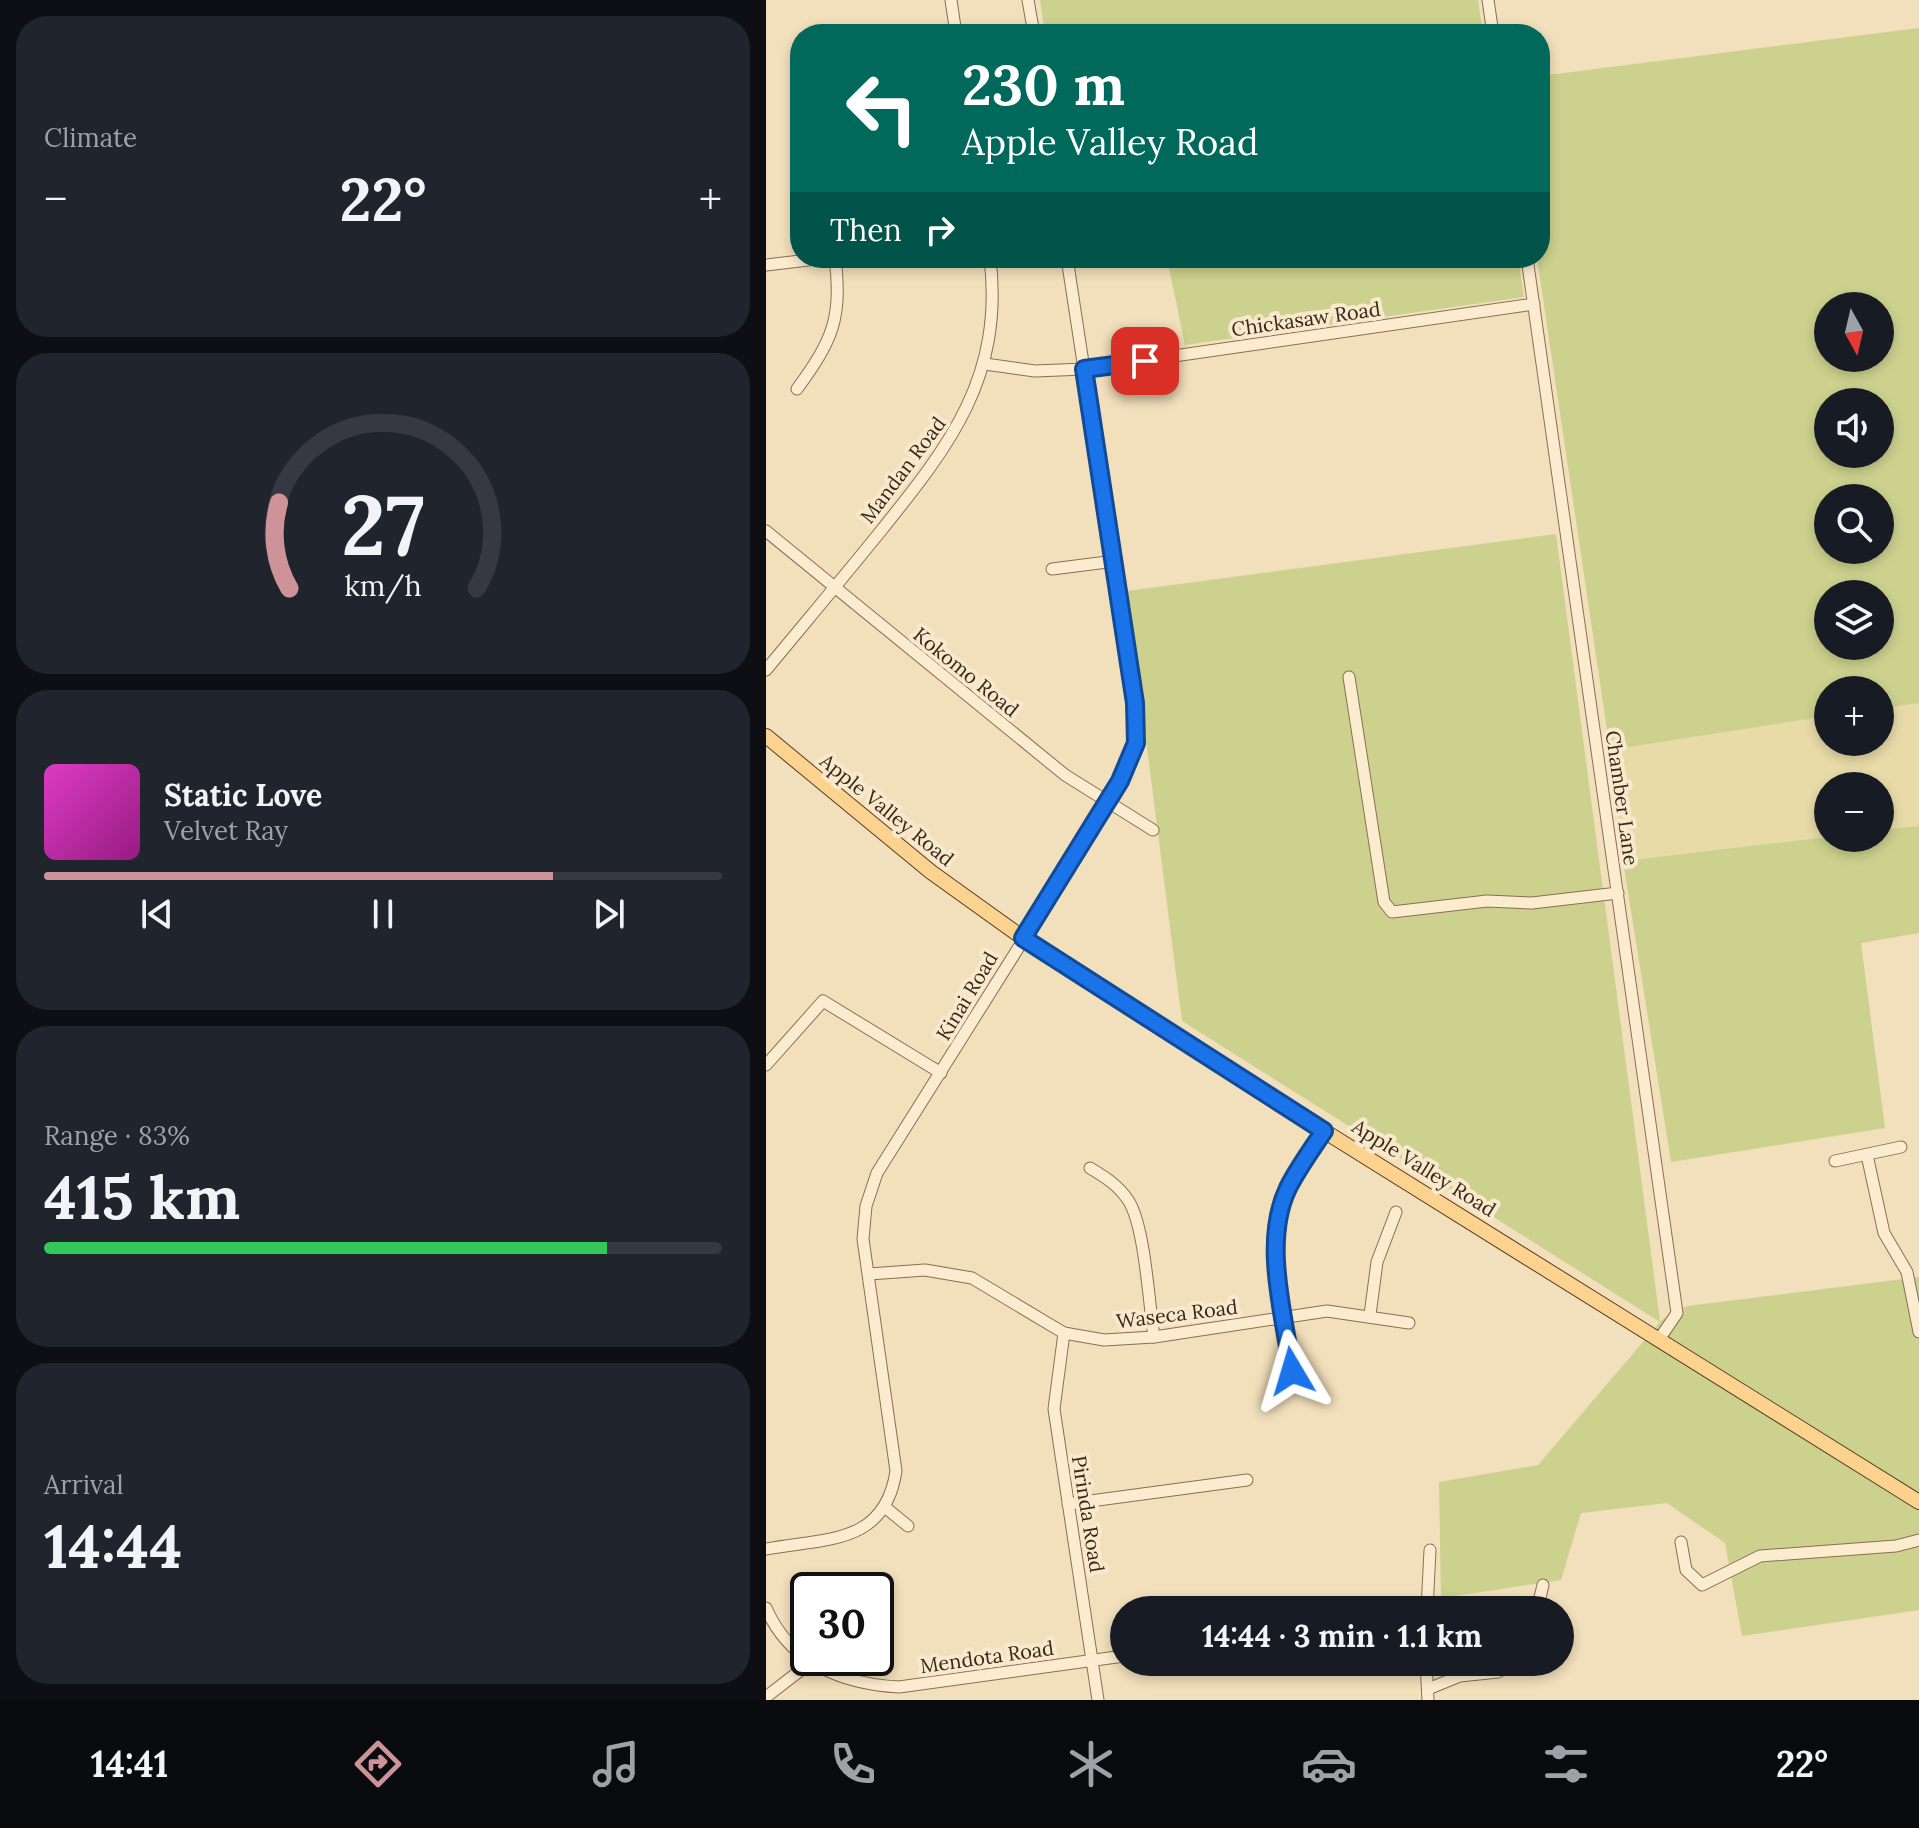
<!DOCTYPE html>
<html lang="en">
<head>
<meta charset="utf-8">
<style>
	:root { --surface:#171b24; --page:#20242c; --text:#f1f3f6; --muted:#9ea1a6; --line:#363941; --accent:#cd9398 }
	body { margin:0; font-family:Lora,serif; background:var(--page); color:var(--text); height:100vh; display:flex; flex-direction:column; font-size:30px; white-space:nowrap }
	* { box-sizing:border-box; margin:0 }
	p { font-size:26px; color:var(--muted) }
	.icon { flex:none; width:44px; height:44px; fill:none; stroke:currentColor; stroke-width:2; stroke-linecap:round; stroke-linejoin:round }
	.map { position:relative; flex:1; overflow:hidden }
	.panel { display:flex; flex-direction:column; gap:16px; padding:16px; background:#0d0f14; width:766px }
	.panel>* { flex:none }
	.guide { position:absolute; left:24px; top:24px; width:760px; height:244px; border-radius:32px; box-shadow:0 4px 12px #0003; background:#00695c; color:#fff; overflow:hidden }
	.needle { width:52px; rotate:172deg }
	.tools { position:absolute; left:1048px; top:292px; display:grid; gap:16px }
	.tools a { display:grid; place-items:center; width:80px; height:80px; border-radius:50%; background:var(--surface); box-shadow:0 4px 12px #0003; font-size:40px }
	.speed { position:absolute; left:24px; top:1572px; display:flex; gap:16px; font-size:40px; font-weight:700; text-align:center }
	.speed>* { display:grid; place-content:center; width:104px; height:104px; border-radius:50%; background:var(--surface); box-shadow:0 4px 12px #0003; line-height:1 }
	.speed .limit { border:4px solid #111; border-radius:12px; background:#fff; color:#111 }
	.pin { position:absolute; display:grid; place-items:center; width:68px; height:68px; color:#fff; margin:-34px; border-radius:16px; box-shadow:0 4px 12px #0006 }
	.me { position:absolute; width:88px; margin:-44px; rotate:353deg; stroke-linejoin:round; filter:drop-shadow(0 0 6px #0008) }
	.turn { display:flex; align-items:center; gap:28px; height:168px; padding:0 40px; font-size:36px }
	.turn .icon { width:104px; height:104px; stroke-width:2.5 }
	.turn b { display:block; font-size:56px; line-height:68px }
	.then { display:flex; align-items:center; height:76px; padding:0 40px; background:#0003; gap:16px; font-size:30px }
	.big { font-size:60px; font-weight:800; line-height:1.1 }
	.panel .tile { flex:1; display:flex; flex-direction:column; justify-content:center; gap:12px; min-width:0; padding:0 28px; border-radius:32px; background:var(--page) }
	.panel .dial { align-items:center; gap:0 }
	.dial svg { height:208px; overflow:visible; fill:none; stroke:var(--line); stroke-width:7; stroke-linecap:round; text-anchor:middle }
	.dial text { fill:var(--text); stroke:none }
	.song { display:flex; align-items:center; gap:24px }
	.cover { width:96px; height:96px; border-radius:12px; background:linear-gradient(135deg,hsl(310 70% 55%),hsl(310 70% 35%)) }
	.played { height:8px; border-radius:4px; background:linear-gradient(90deg,var(--accent) 75%,var(--line) 75%) }
	.keys { display:flex; justify-content:space-around; direction:ltr }
	.heat { display:flex; justify-content:space-between; align-items:center; font-size:44px; direction:ltr }
	.charge { height:12px; border-radius:6px; background:linear-gradient(90deg,#34c759 83%,var(--line) 0) }
	.trip { position:absolute; left:344px; top:1596px; width:464px; height:80px; border-radius:40px; background:var(--surface); box-shadow:0 4px 12px #0003; font-weight:800; line-height:80px; text-align:center }
	.tabs { display:flex; height:128px; justify-content:space-around; align-items:center; background:#090b0e; color:var(--muted) }
	.tabs .icon { width:56px; height:56px }
	.tabs .on { color:var(--accent) }
	.tabs b { font-size:36px; color:var(--text) }
	main { display:flex; flex:1; min-height:0 }
	.map>svg:first-child { display:block }
</style>
</head>
<body>
<main>
<section class="panel">
<div class="tile"><p>Climate</p>
<div class="heat"><a>−</a><b class="big">22°</b><a>+</a></div>
</div>
<div class="tile dial"><svg viewBox="0 0 100 80">
<path d="M14 69A42 42 0 1 1 86 69"/>
<path d="M14 69A42 42 0 0 1 10 36" stroke="#cd9398"/>
<text x="50" y="56" font-size="32" font-weight="700">27</text>
<text x="50" y="72" font-size="11">km/h</text>
</svg></div>
<div class="tile">
<div class="song"><i class="cover"></i><div><b>Static Love</b><p>Velvet Ray</p></div></div>
<div class="played"></div>
<div class="keys"><svg class="icon" aria-label="previous" viewBox="0 0 24 24"><path d="M18 5L8 12l10 7zM5 5v14"/></svg><svg class="icon" aria-label="pause" viewBox="0 0 24 24"><path d="M8 5v14M16 5v14"/></svg><svg class="icon" aria-label="next" viewBox="0 0 24 24"><path d="M6 5l10 7-10 7zM19 5v14"/></svg></div>
</div>
<div class="tile"><p>Range · 83%</p><b class="big">415 km</b><div class="charge"></div></div>
<div class="tile"><p>Arrival</p><b class="big">14:44</b></div>
</section>
<div class="map">
<svg width="1153" height="1700" viewBox="0 0 1153 1700">
	<rect width="100%" height="100%" fill="#f2dfbb"/>
	<!-- farmland -->
	<polygon fill="#e9dba8" points="1153,703 1153,826 1114,830 1114,786 1062,786 1062,837 857,861 844,750 1062,716 1062,742 1114,742 1114,709"/>
	<!-- green -->
	<g fill="#cdd18e" fill-rule="evenodd">
		<polygon points="274,0 712,0 717,34 279,34"/>
		<path d="M1153,28v675l-39,6v-19h-52v26l-218,34 -73,-492h3v-182zM1114,306v52h-52v-52zM1062,402h52v52h-52zM1062,498h52v52h-52zM1114,594v52h-52v-52z"/>
		<polygon points="401,258 752,258 758,297 419,345"/>
		<polygon points="790,534 894,1321 921,1306 1153,1277 1153,1610 976,1636 959,1543 901,1503 815,1513 795,1580 675,1598 673,1482 772,1465 894,1322 416,1021 361,591"/>
		<polygon points="1153,826 1153,933 1095,943 1119,1128 905,1162 857,861 1062,837 1114,838 1114,830"/>
	</g>
	<g fill="none" stroke-linecap="round" stroke-linejoin="round">
		<!-- minor casing -->
		<g stroke="#8b6e53" stroke-width="13">
			<g id="minor">
				<polyline points="185,0 190,34"/>
				<polyline points="262,0 268,34"/>
				<polyline points="722,0 727,34"/>
				<polyline points="761,258 911,1313 894,1338"/>
				<polyline points="0,265 59,258"/>
				<polyline points="219,364 269,371 318,369 768,304"/>
				<path d="M31,389c35,-48 46,-71 38,-131"/>
				<polyline points="0,531 299,775 387,830"/>
				<polyline points="286,569 349,561"/>
				<path d="M0,670c38,-46 76,-91 114,-138 70,-87 124,-155 110,-274"/>
				<polyline points="583,677 618,902 626,912 721,901 766,903 852,893"/>
				<polyline points="0,1065 57,1001 175,1073"/>
				<polyline points="1101,1155 1118,1233 1141,1272 1153,1332"/>
				<polyline points="1069,1161 1135,1147"/>
				<path d="M324,1168c15,9 28,17 38,32 17,25 21,105 26,137"/>
				<polyline points="103,1274 159,1270 206,1278 298,1333 338,1340 388,1337 561,1311 643,1323"/>
				<polyline points="604,1315 611,1262 630,1212"/>
				<polyline points="298,1333 288,1409 332,1700"/>
				<path d="M526,1371c-8,-57 -30,-129 -4,-183 10,-20 24,-39 36,-57"/>
				<polyline points="302,1504 481,1480"/>
				<polyline points="120,1508 142,1526"/>
				<polyline points="915,1542 920,1570 936,1585 994,1556 1130,1546 1153,1540"/>
				<path d="M0,1549c60,-11 119,-4 130,-78l-33,-232 3,-33 11,-33 233,-371 26,-59 -1,-40 -68,-445"/>
				<path d="M0,1608c24,55 76,76 133,79l225,-31"/>
				<polyline points="661,1610 664,1550"/>
				<polyline points="771,1610 777,1585"/>
				<polyline points="660,1662 662,1700"/>
				<polyline points="662,1689 694,1676 732,1672 749,1662"/>
				<polyline points="0,1697 44,1663"/>
			</g>
		</g>
		<!-- major casing -->
		<g stroke="#583c29" stroke-width="16">
			<polyline id="major" points="0,736 165,872 257,938 558,1131 1153,1502"/>
		</g>
		<!-- minor -->
		<use href="#minor" stroke="#fceccf" stroke-width="11"/>
		<!-- major -->
		<use href="#major" stroke="#fbd38e" stroke-width="14"/>
	</g>
	<g fill="none" stroke-linecap="round" stroke-linejoin="round">
		<!-- route casing -->
		<g stroke="#114b97" stroke-width="20">
			<path id="route" d="M379,361l-61,8 51,334 1,40 -16,38 -97,157 301,193c-12,18 -26,37 -36,57 -26,54 -4,126 4,183"/>
		</g>
		<!-- route -->
		<use href="#route" stroke="#1a73e8" stroke-width="14"/>
	</g>
	<g text-anchor="middle" stroke-width="8" stroke-linejoin="round" paint-order="stroke">
		<!-- street labels -->
		<g font-size="20" fill="#39271a" stroke="#f9e9cc">
			<text transform="translate(540 319) rotate(-8)" y="7">Chickasaw Road</text>
			<text transform="translate(137 470) rotate(-53)" y="7">Mandan Road</text>
			<text transform="translate(200 672) rotate(39)" y="7">Kokomo Road</text>
			<text transform="translate(856 798) rotate(82)" y="7">Chamber Lane</text>
			<text transform="translate(121 810) rotate(39)" y="7">Apple Valley Road</text>
			<text transform="translate(201 996) rotate(-59)" y="7">Kinai Road</text>
			<text transform="translate(658 1168) rotate(32)" y="7">Apple Valley Road</text>
			<text transform="translate(411 1314) rotate(-7)" y="7">Waseca Road</text>
			<text transform="translate(322 1514) rotate(81)" y="7">Pirinda Road</text>
			<text transform="translate(221 1657) rotate(-8)" y="7">Mendota Road</text>
		</g>
	</g>
</svg>
<div class="tools">
<a><svg class="needle" viewBox="-14 -14 28 28"><path d="M0-13l5 13h-10z" fill="#e53935"/><path d="M0 13l5-13h-10z" fill="#9ea1a6"/></svg></a>
<a><svg class="icon" aria-label="sound" viewBox="0 0 24 24"><path d="M4 9h4l5-4v14l-5-4H4zM17 9q2 3 0 6"/></svg></a>
<a><svg class="icon" aria-label="search" viewBox="0 0 24 24"><circle cx="10" cy="10" r="6"/><path d="M15 15l6 6"/></svg></a>
<a><svg class="icon" aria-label="layers" viewBox="0 0 24 24"><path d="M12 4l9 5-9 5-9-5zM3 14l9 5 9-5"/></svg></a>
<a>+</a>
<a>−</a>
</div>
<div class="speed"><div class="limit">30</div></div>
<div class="pin" style="left:379px;top:361px;background:#d93025"><svg class="icon" aria-label="arrive" viewBox="0 0 24 24"><path d="M6 21V4h12l-3 4 3 4H6"/></svg></div>
<svg class="me" style="left:526px;top:1371px" viewBox="-20 -20 40 40"><path d="M0-17L14 15 0 8-14 15z" fill="#1a73e8" stroke="#fff" stroke-width="4"/></svg>
<div class="trip">14:44 · 3 min · 1.1 km</div>
<div class="guide">
<div class="turn"><svg class="icon" aria-label="left" viewBox="0 0 24 24"><path d="M17 20v-9H6M10 6l-5 5 5 5"/></svg><div><b>230 m</b>Apple Valley Road</div></div>
<div class="then">Then<svg class="icon" aria-label="right" viewBox="0 0 24 24"><path d="M7 20v-9h11M14 6l5 5-5 5"/></svg></div>
</div>
</div>
</main>
<nav class="tabs">
<b>14:41</b>
<svg class="icon on" aria-label="directions" viewBox="0 0 24 24"><path d="M12 3l9 9-9 9-9-9zM9 14v-3h6M13 9l2 2-2 2"/></svg>
<svg class="icon" aria-label="music" viewBox="0 0 24 24"><path d="M9 18V5l10-2v13"/><circle cx="6" cy="18" r="3"/><circle cx="16" cy="16" r="3"/></svg>
<svg class="icon" aria-label="phone" viewBox="0 0 24 24"><path d="M5 4h4l2 5-3 2q2 4 5 5l2-3 5 2v4C11 20 4 13 5 4z"/></svg>
<svg class="icon" aria-label="climate" viewBox="0 0 24 24"><path d="M12 3v18M4 7l16 10M4 17L20 7"/></svg>
<svg class="icon" aria-label="car" viewBox="0 0 24 24"><path d="M5 17H2v-5l4-1 3-4h7l3 4 3 1v5h-3M9 17h6M6 11h13"/><circle cx="7" cy="17" r="2"/><circle cx="17" cy="17" r="2"/></svg>
<svg class="icon" aria-label="filters" viewBox="0 0 24 24"><path d="M4 7h16M4 17h16"/><circle cx="9" cy="7" r="2"/><circle cx="15" cy="17" r="2"/></svg>
<b>22°</b>
</nav>
</body>
</html>
